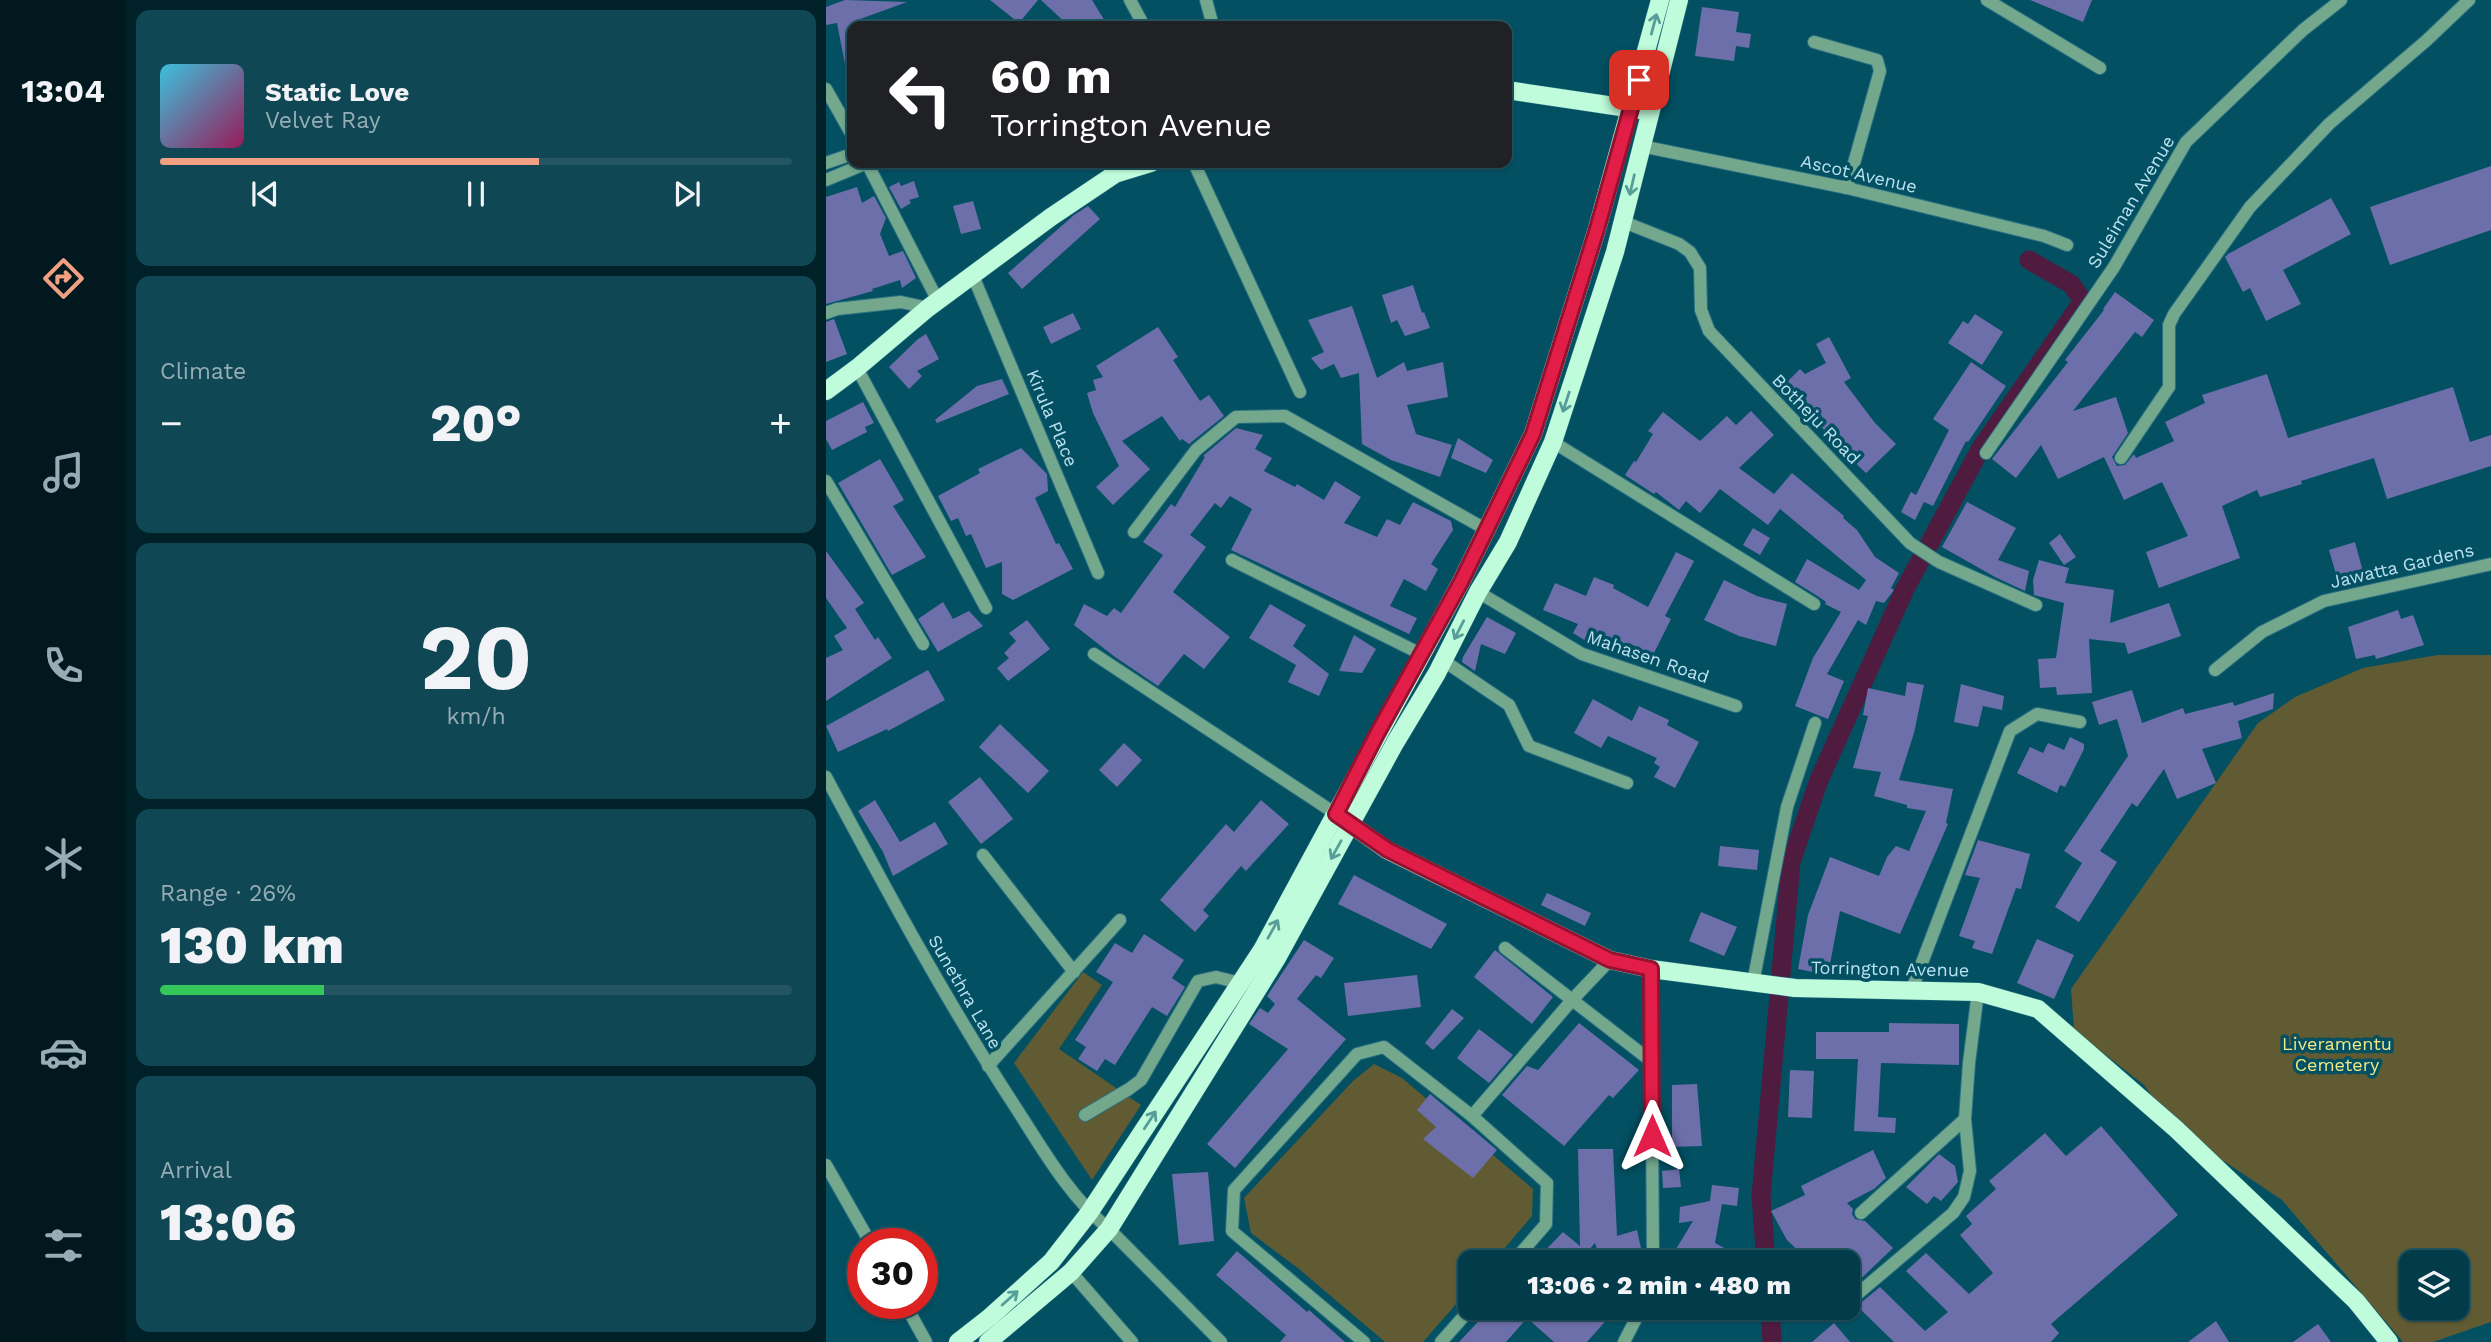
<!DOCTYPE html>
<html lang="en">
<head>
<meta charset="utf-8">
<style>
	:root { --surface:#023c4a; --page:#104754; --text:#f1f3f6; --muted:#96adb5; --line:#235662; --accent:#f2a081 }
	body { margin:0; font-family:"Work Sans",sans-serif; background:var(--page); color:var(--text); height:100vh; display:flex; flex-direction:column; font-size:26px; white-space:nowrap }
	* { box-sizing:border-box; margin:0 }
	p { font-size:23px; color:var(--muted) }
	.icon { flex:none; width:38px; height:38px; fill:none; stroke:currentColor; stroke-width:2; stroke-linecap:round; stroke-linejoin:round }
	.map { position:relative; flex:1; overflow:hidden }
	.drawer { display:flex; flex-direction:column; gap:10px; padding:10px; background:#012129; width:700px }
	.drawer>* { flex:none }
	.top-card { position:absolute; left:21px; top:21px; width:665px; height:147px; border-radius:14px; box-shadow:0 2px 5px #0004,0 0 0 2px var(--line); background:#202124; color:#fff; overflow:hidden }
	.buttons { position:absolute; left:1573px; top:1250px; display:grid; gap:14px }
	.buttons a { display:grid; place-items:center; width:70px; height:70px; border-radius:14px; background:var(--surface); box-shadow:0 2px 5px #0004,0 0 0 2px var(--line); font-size:35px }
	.speed { position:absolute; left:21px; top:1228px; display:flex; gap:14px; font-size:35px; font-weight:700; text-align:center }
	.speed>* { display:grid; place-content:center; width:91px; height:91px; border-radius:50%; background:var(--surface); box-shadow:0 2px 5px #0004,0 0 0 2px var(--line); line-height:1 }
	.speed .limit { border:10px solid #d22; background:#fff; color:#111 }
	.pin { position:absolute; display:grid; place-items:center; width:60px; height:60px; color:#fff; margin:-30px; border-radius:14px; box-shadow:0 4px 10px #0006 }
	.me { position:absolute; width:77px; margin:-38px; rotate:0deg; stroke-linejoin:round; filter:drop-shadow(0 0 5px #0008) }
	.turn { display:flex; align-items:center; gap:24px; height:147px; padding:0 28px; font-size:32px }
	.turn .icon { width:91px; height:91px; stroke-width:2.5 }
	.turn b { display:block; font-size:49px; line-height:60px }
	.big { font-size:52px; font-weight:800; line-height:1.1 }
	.drawer .tile { flex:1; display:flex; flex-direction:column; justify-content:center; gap:10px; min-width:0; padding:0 24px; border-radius:14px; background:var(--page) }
	.drawer .dial { align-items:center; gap:0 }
	.dial b { font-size:91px; line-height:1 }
	.song { display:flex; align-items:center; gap:21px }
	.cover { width:84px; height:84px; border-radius:10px; background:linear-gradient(135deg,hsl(190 70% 55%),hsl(330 70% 35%)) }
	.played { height:7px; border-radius:4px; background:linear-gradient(90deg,var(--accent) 60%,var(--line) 60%) }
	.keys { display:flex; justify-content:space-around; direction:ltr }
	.heat { display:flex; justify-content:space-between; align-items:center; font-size:38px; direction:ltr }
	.charge { height:10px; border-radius:5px; background:linear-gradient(90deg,#34c759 26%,var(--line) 0) }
	.trip { position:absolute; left:632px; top:1250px; width:402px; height:70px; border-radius:14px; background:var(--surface); box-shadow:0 2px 5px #0004,0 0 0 2px var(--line); font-weight:800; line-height:70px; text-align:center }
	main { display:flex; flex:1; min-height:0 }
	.tab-bar { display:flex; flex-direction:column; width:126px; justify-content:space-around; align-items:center; background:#01181e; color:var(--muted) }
	.tab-bar .icon { width:49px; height:49px }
	.tab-bar .on { color:var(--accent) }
	.tab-bar b { font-size:32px; color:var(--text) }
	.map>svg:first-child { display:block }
</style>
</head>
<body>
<main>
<nav class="tab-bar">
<b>13:04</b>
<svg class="icon on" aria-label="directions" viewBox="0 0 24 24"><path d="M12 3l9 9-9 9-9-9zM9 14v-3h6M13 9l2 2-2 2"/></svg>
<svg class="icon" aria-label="music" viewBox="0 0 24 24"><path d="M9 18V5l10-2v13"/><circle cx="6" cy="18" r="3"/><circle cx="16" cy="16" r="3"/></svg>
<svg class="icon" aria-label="phone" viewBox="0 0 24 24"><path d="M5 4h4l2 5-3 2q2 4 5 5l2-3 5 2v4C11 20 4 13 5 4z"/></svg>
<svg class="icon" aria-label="climate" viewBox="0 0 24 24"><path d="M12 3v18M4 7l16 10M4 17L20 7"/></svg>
<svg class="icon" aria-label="car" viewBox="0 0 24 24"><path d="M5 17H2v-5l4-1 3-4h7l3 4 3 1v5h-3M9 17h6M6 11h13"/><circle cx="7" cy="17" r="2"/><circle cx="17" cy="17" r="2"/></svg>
<svg class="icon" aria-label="filters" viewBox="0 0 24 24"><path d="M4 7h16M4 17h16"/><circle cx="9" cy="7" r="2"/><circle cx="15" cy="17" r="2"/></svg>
</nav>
<section class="drawer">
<div class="tile">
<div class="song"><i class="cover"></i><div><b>Static Love</b><p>Velvet Ray</p></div></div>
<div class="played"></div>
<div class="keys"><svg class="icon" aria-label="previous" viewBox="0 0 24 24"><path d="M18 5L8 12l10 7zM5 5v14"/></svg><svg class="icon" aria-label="pause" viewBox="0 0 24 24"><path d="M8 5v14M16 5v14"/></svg><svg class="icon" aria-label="next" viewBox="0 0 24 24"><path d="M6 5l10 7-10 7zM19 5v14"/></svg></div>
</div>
<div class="tile"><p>Climate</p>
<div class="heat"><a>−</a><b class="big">20°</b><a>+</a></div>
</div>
<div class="tile dial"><b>20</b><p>km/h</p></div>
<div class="tile"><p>Range · 26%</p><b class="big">130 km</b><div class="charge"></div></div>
<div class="tile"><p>Arrival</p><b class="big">13:06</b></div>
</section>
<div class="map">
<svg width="1665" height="1342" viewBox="0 0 1665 1342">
	<rect width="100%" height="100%" fill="#035063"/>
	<!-- green -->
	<g fill="#615b33" fill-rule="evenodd">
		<path d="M1612,655h53v667l-58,20h-30l-121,-142 -106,-71 -32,-44 -70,-55 -3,-41 187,-266 37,-26 68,-29zM1586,1262h45v45h-45z"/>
		<polygon points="257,972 276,985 233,1049 315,1105 266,1180 188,1063"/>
		<polygon points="548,1064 576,1078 707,1189 706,1216 667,1262 644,1262 644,1288 597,1342 559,1342 473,1269 425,1233 418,1198 527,1081"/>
	</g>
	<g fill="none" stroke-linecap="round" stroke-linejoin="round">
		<!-- canal -->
		<g stroke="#4f1b3f" stroke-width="19">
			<polyline points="940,1262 935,1196 965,862 993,780 1079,589 1155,448 1257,301 1245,284 1203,260"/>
			<polyline points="944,1307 946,1342"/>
		</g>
	</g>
	<!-- building -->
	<g fill="#6d6faa">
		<polygon points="19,0 81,2 26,22 26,63 19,64 11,23 0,25 0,7"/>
		<polygon points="164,0 212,0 193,23"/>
		<polygon points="215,0 266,0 282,26 243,26"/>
		<polygon points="1204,0 1266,0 1257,22"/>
		<polygon points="876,7 913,12 910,32 925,34 923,48 910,46 908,61 869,56"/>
		<polygon points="1665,166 1665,230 1564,265 1544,207"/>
		<polygon points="88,181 93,197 83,200 85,203 75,209 63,187 73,182 75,186"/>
		<polygon points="31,187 36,203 48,196 60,218 54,234 63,256 77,251 90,278 76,288 74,280 46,289 47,291 0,304 0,197"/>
		<polygon points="1505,198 1525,234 1457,270 1475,304 1440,321 1424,288 1417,292 1399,257 1402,254"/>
		<polygon points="147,201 155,229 135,234 127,206"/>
		<polygon points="262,206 274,219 196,289 182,273 248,215"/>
		<polygon points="587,285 596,313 598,312 604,328 579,336 571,320 565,323 556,295"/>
		<polygon points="1289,292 1328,320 1316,337 1309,332 1247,411 1290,397 1302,433 1286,457 1291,466 1299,465 1308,454 1310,458 1348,441 1339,422 1379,403 1376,395 1441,374 1462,438 1627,387 1644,442 1665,435 1665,466 1561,499 1548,458 1475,481 1476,484 1434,497 1431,490 1396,506 1414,558 1333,588 1320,552 1362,536 1336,482 1298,500 1278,457 1232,479 1215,445 1190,478 1166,459 1242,362 1239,360 1278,310 1277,309"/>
		<polygon points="526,306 551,378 578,362 581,371 617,362 622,397 581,405 590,434 626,445 614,477 565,460 536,444 533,373 515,378 508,364 495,370 485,358 498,352 482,320"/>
		<polygon points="247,313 255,329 225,344 217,327"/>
		<polygon points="1149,314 1177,332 1156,365 1122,343 1137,321 1142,324"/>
		<polygon points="8,319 21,354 0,362 0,322"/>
		<polygon points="332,327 352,357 347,360 374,401 383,395 398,416 363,444 356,439 354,441 336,416 296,441 324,469 287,505 270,487 293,466 267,413 261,393 270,390 267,380 277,377 270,366"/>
		<polygon points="100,334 113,359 91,371 96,376 83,389 63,367 92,339"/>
		<polygon points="1003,337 1025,378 1018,382 1049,423 1070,444 1040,473 1009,444 982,410 976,416 952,391 974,369 979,374 1000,363 990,344"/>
		<polygon points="1145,362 1180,386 1142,442 1140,441 1107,506 1098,502 1089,520 1075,512 1085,492 1090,495 1123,430 1107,419"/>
		<polygon points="176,379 183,394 111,423 109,420 151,386"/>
		<polygon points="37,402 48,423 39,427 41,432 6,450 0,439 0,421"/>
		<polygon points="925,411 948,435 913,468 948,494 966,473 1018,516 1017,518 1031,530 1049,557 1073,573 1065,588 1068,590 1058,603 1050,601 1040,625 1032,620 1001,674 1018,681 1002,719 969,706 987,658 1015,612 999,604 1000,602 993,597 969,582 981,559 1033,590 1040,580 954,509 942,525 894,489 874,513 860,501 853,510 830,492 828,494 799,475 808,461 810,462 827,434 822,431 837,412 874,441 901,416 910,425"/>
		<polygon points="410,428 437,435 429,449 446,458 438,471 469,487 471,484 498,500 509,481 535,497 518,523 551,537 561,519 574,525 587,502 625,521 627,530 605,564 612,569 600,591 578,579 564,606 591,618 583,634 405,550 426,509 404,496 395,508 389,503 364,535 380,547 347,592 404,637 378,669 358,654 332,686 289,657 248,625 258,604 281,616 288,608 295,613 337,555 317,542 345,504 349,507 379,457 377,456"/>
		<polygon points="632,438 667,460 660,473 625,458"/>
		<polygon points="195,448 221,474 222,491 209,498 230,544 233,543 247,569 187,600 176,594 176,562 160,568 145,534 140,536 132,518 125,521 112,496 154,473 152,469"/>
		<polygon points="54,459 78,500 67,506 100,557 66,575 12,483"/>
		<polygon points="1141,502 1190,528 1172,560 1203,571 1199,591 1169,577 1116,547"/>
		<polygon points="927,528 944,538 934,555 917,545"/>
		<polygon points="1234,534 1250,557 1238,565 1223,543"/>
		<polygon points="1529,542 1540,583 1514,588 1503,550"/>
		<polygon points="0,551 38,603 29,609 49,640 52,637 66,658 0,701 0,658 17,650 8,636 21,628 0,598"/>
		<polygon points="850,552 868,561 839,616 845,619 827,655 803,643 797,657 764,640 763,643 747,633 752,624 717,610 729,583 760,596 768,577 788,585 787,588 822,607"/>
		<polygon points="1213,560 1243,568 1239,583 1288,590 1284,623 1343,603 1355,636 1302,654 1299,643 1263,639 1266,693 1231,695 1230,687 1214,688 1212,659 1230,658 1238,603 1208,595 1207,580"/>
		<polygon points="898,580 931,596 961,604 950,646 913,636 878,620"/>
		<polygon points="117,602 127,619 143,611 157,626 112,652 92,619"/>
		<polygon points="444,604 480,625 467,646 503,674 493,696 462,682 470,665 423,638"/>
		<polygon points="1572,610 1575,619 1587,615 1598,645 1550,659 1549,655 1530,659 1522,627"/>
		<polygon points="661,617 690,633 679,654 655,644 649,671 636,662 637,657"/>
		<polygon points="201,620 224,649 182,681 171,668 183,658 178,653 190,641 183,633"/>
		<polygon points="528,635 550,649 536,673 513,671"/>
		<polygon points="102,670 119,700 62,731 61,729 12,752 0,726"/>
		<polygon points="1081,682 1098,685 1088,733 1073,780 1127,789 1120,823 1122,824 1074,934 1014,911 1002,975 972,969 982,915 1004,857 1053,876 1061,857 1070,846 1083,851 1100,811 1081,808 1081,805 1048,796 1055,772 1027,768 1042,716 1037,715 1042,688 1079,696"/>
		<polygon points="1135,684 1178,696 1176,710 1157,706 1152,727 1128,722"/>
		<polygon points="1306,690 1316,723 1357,708 1359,714 1407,702 1408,706 1448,693 1447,709 1412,721 1416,738 1376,749 1390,783 1351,799 1338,769 1311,807 1306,803 1274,851 1291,862 1253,922 1229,907 1256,863 1238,851 1302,756 1291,719 1273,725 1266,702"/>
		<polygon points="767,699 806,721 813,706 843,720 841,725 873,742 849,788 828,777 834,767 828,763 831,758 782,736 775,748 748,733"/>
		<polygon points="174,724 223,771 202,793 153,747"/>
		<polygon points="1244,737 1258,744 1258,749 1239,787 1234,785 1231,793 1191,773 1204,747 1217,753 1222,743 1238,750"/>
		<polygon points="298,743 316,760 291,787 273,770"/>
		<polygon points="154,777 187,819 155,844 122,802"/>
		<polygon points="49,800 74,842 109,822 122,844 67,876 57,852 32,811"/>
		<polygon points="435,800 463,824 420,871 415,866 377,910 383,916 369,932 334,900 400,824 408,832"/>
		<polygon points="1152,840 1204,854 1195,889 1190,888 1166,954 1146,948 1149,941 1133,936 1154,878 1139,875"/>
		<polygon points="894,846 933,850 931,870 892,866"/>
		<polygon points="528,875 621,924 605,949 512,904"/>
		<polygon points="721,893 765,913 759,926 715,905"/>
		<polygon points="875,912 911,927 898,956 863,941"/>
		<polygon points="318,934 358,960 346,978 359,987 341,1016 326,1007 289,1065 279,1059 271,1071 252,1059 260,1047 249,1040 287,982 270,972 289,943 306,953"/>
		<polygon points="1211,939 1248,955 1228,999 1191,983"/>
		<polygon points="478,940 508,958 495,978 490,975 471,999 520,1039 409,1168 381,1144 462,1049 423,1024 434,1008 442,1013 449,1004 441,996"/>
		<polygon points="669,950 727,997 706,1024 648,977"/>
		<polygon points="591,975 595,1007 522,1016 518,983"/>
		<polygon points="626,1009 638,1018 607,1050 599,1043"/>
		<polygon points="753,1023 813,1070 787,1098 783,1095 738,1146 676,1095 701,1066 712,1070"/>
		<polygon points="1063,1023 1133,1024 1133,1065 1055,1063 1052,1117 1070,1118 1069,1133 1028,1131 1032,1059 990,1059 990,1032 1063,1032"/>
		<polygon points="653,1029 687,1055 663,1083 631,1058"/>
		<polygon points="964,1070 988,1071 986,1118 962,1117"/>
		<polygon points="871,1084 876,1146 846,1147 846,1085"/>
		<polygon points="604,1094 671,1150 647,1178 597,1139 610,1127 591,1110"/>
		<polygon points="1275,1126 1352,1215 1225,1324 1233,1333 1225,1342 1068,1342 1031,1306 1054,1287 1099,1331 1122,1312 1080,1271 1100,1253 1143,1294 1167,1273 1134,1235 1146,1224 1140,1216 1170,1189 1163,1181 1219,1133 1240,1156"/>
		<polygon points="752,1149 787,1149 791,1236 811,1230 818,1262 775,1262 769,1243 752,1262 708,1262 737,1232 754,1246"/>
		<polygon points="1047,1150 1060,1178 1048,1189 1021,1203 1027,1209 1026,1214 1029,1219 1039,1221 1067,1248 1022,1291 1022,1262 984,1262 961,1240 945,1211 979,1195 975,1186"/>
		<polygon points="1113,1154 1129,1166 1132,1182 1115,1201 1108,1196 1101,1204 1080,1187"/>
		<polygon points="853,1169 855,1187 837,1188 836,1171"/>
		<polygon points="382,1172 388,1241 353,1245 346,1174"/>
		<polygon points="886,1185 913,1188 911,1206 896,1204 889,1243 924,1262 871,1262 850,1249 867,1221 853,1223 854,1207 884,1201"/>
		<polygon points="411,1251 481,1312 483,1310 519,1342 454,1342 460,1335 390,1275"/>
		<polygon points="666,1307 792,1307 761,1342 728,1342 701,1318 680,1342 633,1342"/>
		<polygon points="1390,1321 1403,1342 1362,1342"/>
		<polygon points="1008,1323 1024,1342 986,1342"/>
		<polygon points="1492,1324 1505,1342 1467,1342"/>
	</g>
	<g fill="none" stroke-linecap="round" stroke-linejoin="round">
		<!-- minor casing -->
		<g stroke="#2b7082" stroke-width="14">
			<g id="minor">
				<polyline points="304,0 318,26"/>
				<polyline points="380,0 387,26"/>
				<polyline points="1161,0 1274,68"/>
				<polyline points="988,42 1051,60 1054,71 1021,188"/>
				<polyline points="0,89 26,135"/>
				<polyline points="815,146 1021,188 1218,236 1241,245"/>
				<polyline points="0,163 26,154"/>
				<polyline points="368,163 474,392"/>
				<polyline points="0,180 41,163 112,301"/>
				<polyline points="798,222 853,244 864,252 874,268 875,310 883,331 1084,543 1113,562 1210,605"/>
				<polyline points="147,276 272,573"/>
				<polyline points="0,313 11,309 75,302 102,308"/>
				<polyline points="31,368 160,608"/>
				<polyline points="727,442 988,604"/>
				<polyline points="1160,453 1288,267 1360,142 1477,30 1515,0"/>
				<polyline points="1295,458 1343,387 1343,325 1348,314 1424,207 1503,124 1601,40 1643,0"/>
				<polyline points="0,481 97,644"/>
				<polyline points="308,532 370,450 410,417 459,416 661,530"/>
				<polyline points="406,560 595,654"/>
				<polyline points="652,592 756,654 910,706"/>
				<polyline points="268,654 510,814"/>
				<polyline points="618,661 683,705 703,746 801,783"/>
				<polyline points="1389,670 1436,632 1498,601 1665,564"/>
				<path d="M0,777c61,114 121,226 192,334 26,41 53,87 91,118l112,113"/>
				<polyline points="157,855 248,972"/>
				<polyline points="679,948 825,1061"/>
				<polyline points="825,969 827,1262"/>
				<polyline points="927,983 961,807 989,723"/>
				<polyline points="1086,989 1184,731 1211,714 1254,722"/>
				<polyline points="162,1066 294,920"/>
				<polyline points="259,1115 303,1089 315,1080 372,981 390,977 414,983"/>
				<polyline points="646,1116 747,999 784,960"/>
				<polyline points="0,1165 45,1244"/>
				<polyline points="1035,1213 1139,1119"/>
				<polyline points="245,1272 306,1342"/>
				<polyline points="1022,1302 1127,1213 1138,1197 1144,1171 1139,1119 1143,1063 1152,992"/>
				<polyline points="79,1304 100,1342"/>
				<polyline points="538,1342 406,1231 408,1190 531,1054 558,1047 646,1116 721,1183 720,1224 687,1262"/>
				<polyline points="615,1342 646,1307"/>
				<polyline points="798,1342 816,1307"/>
			</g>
		</g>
		<!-- major casing -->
		<g stroke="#2b7082" stroke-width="19">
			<g id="major">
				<polyline points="681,90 815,110"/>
				<polyline points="0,391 31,368 102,308 225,217 289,174 325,163"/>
				<polyline points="516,818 561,850 784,960 825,969 969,988 1152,992 1212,1009 1350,1129 1530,1301 1563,1342"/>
				<polyline points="132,1342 164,1317 225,1262 263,1213 436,950 635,582 707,434 771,229 834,0"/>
				<polyline points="162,1342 245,1272 283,1229 451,958 569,743 611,673 652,592 682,542 727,442 789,252 853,0"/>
			</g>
		</g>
		<!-- minor -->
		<use href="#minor" stroke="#73a88d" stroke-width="12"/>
		<!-- major -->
		<use href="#major" stroke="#befcdb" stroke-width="18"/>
	</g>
	<!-- one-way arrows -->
	<defs><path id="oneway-shaft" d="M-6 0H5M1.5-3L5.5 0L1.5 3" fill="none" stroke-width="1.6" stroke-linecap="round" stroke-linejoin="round" transform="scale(1.75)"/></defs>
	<g stroke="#579d99">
		<use href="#oneway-shaft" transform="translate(828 24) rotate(-75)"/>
		<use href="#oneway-shaft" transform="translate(806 185) rotate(103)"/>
		<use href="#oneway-shaft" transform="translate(740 402) rotate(108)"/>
		<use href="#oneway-shaft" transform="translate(633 630) rotate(117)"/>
		<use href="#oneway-shaft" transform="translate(510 850) rotate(119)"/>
		<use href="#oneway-shaft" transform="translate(447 929) rotate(-61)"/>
		<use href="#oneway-shaft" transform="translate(324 1120) rotate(-57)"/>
		<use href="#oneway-shaft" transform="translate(184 1298) rotate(-42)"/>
	</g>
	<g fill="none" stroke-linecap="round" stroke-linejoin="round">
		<!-- route casing -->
		<g stroke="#92132f" stroke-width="18">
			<polyline id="route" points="813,80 771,229 707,434 635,582 551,734 510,814 562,850 784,960 825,969 826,1136"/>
		</g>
		<!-- route -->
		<use href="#route" stroke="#e11d48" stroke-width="12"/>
	</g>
	<g text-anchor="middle" stroke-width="7" stroke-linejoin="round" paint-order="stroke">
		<!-- street labels -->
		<g font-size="18" fill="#bbe2f0" stroke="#035063">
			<text transform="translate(1033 174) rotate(13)" y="6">Ascot Avenue</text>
			<text transform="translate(1305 202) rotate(-59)" y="6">Suleiman Avenue</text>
			<text transform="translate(226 418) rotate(67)" y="6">Kirula Place</text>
			<text transform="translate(990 419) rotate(46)" y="6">Botheju Road</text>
			<text transform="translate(1576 566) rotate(-13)" y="6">Jawatta Gardens</text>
			<text transform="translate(822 657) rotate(19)" y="6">Mahasen Road</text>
			<text transform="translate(1064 969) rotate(1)" y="6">Torrington Avenue</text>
			<text transform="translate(139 992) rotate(60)" y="6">Sunethra Lane</text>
		</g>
		<!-- park labels -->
		<g font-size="18" fill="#f4e784" stroke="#035063">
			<text x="1511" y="1050">Liveramentu<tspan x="1511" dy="21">Cemetery</tspan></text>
		</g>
	</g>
</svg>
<div class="buttons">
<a><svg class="icon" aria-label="layers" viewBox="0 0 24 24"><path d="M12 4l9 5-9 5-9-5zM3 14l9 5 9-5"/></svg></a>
</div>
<div class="speed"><div class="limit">30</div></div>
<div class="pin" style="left:813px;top:80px;background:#d93025"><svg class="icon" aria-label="arrive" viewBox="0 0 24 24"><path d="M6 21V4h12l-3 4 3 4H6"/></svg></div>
<svg class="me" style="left:826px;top:1136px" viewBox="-20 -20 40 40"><path d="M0-17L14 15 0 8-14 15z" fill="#e11d48" stroke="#fff" stroke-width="4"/></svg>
<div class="trip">13:06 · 2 min · 480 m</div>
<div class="top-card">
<div class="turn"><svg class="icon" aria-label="left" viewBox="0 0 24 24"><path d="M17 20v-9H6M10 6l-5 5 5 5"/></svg><div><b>60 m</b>Torrington Avenue</div></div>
</div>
</div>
</main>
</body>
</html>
